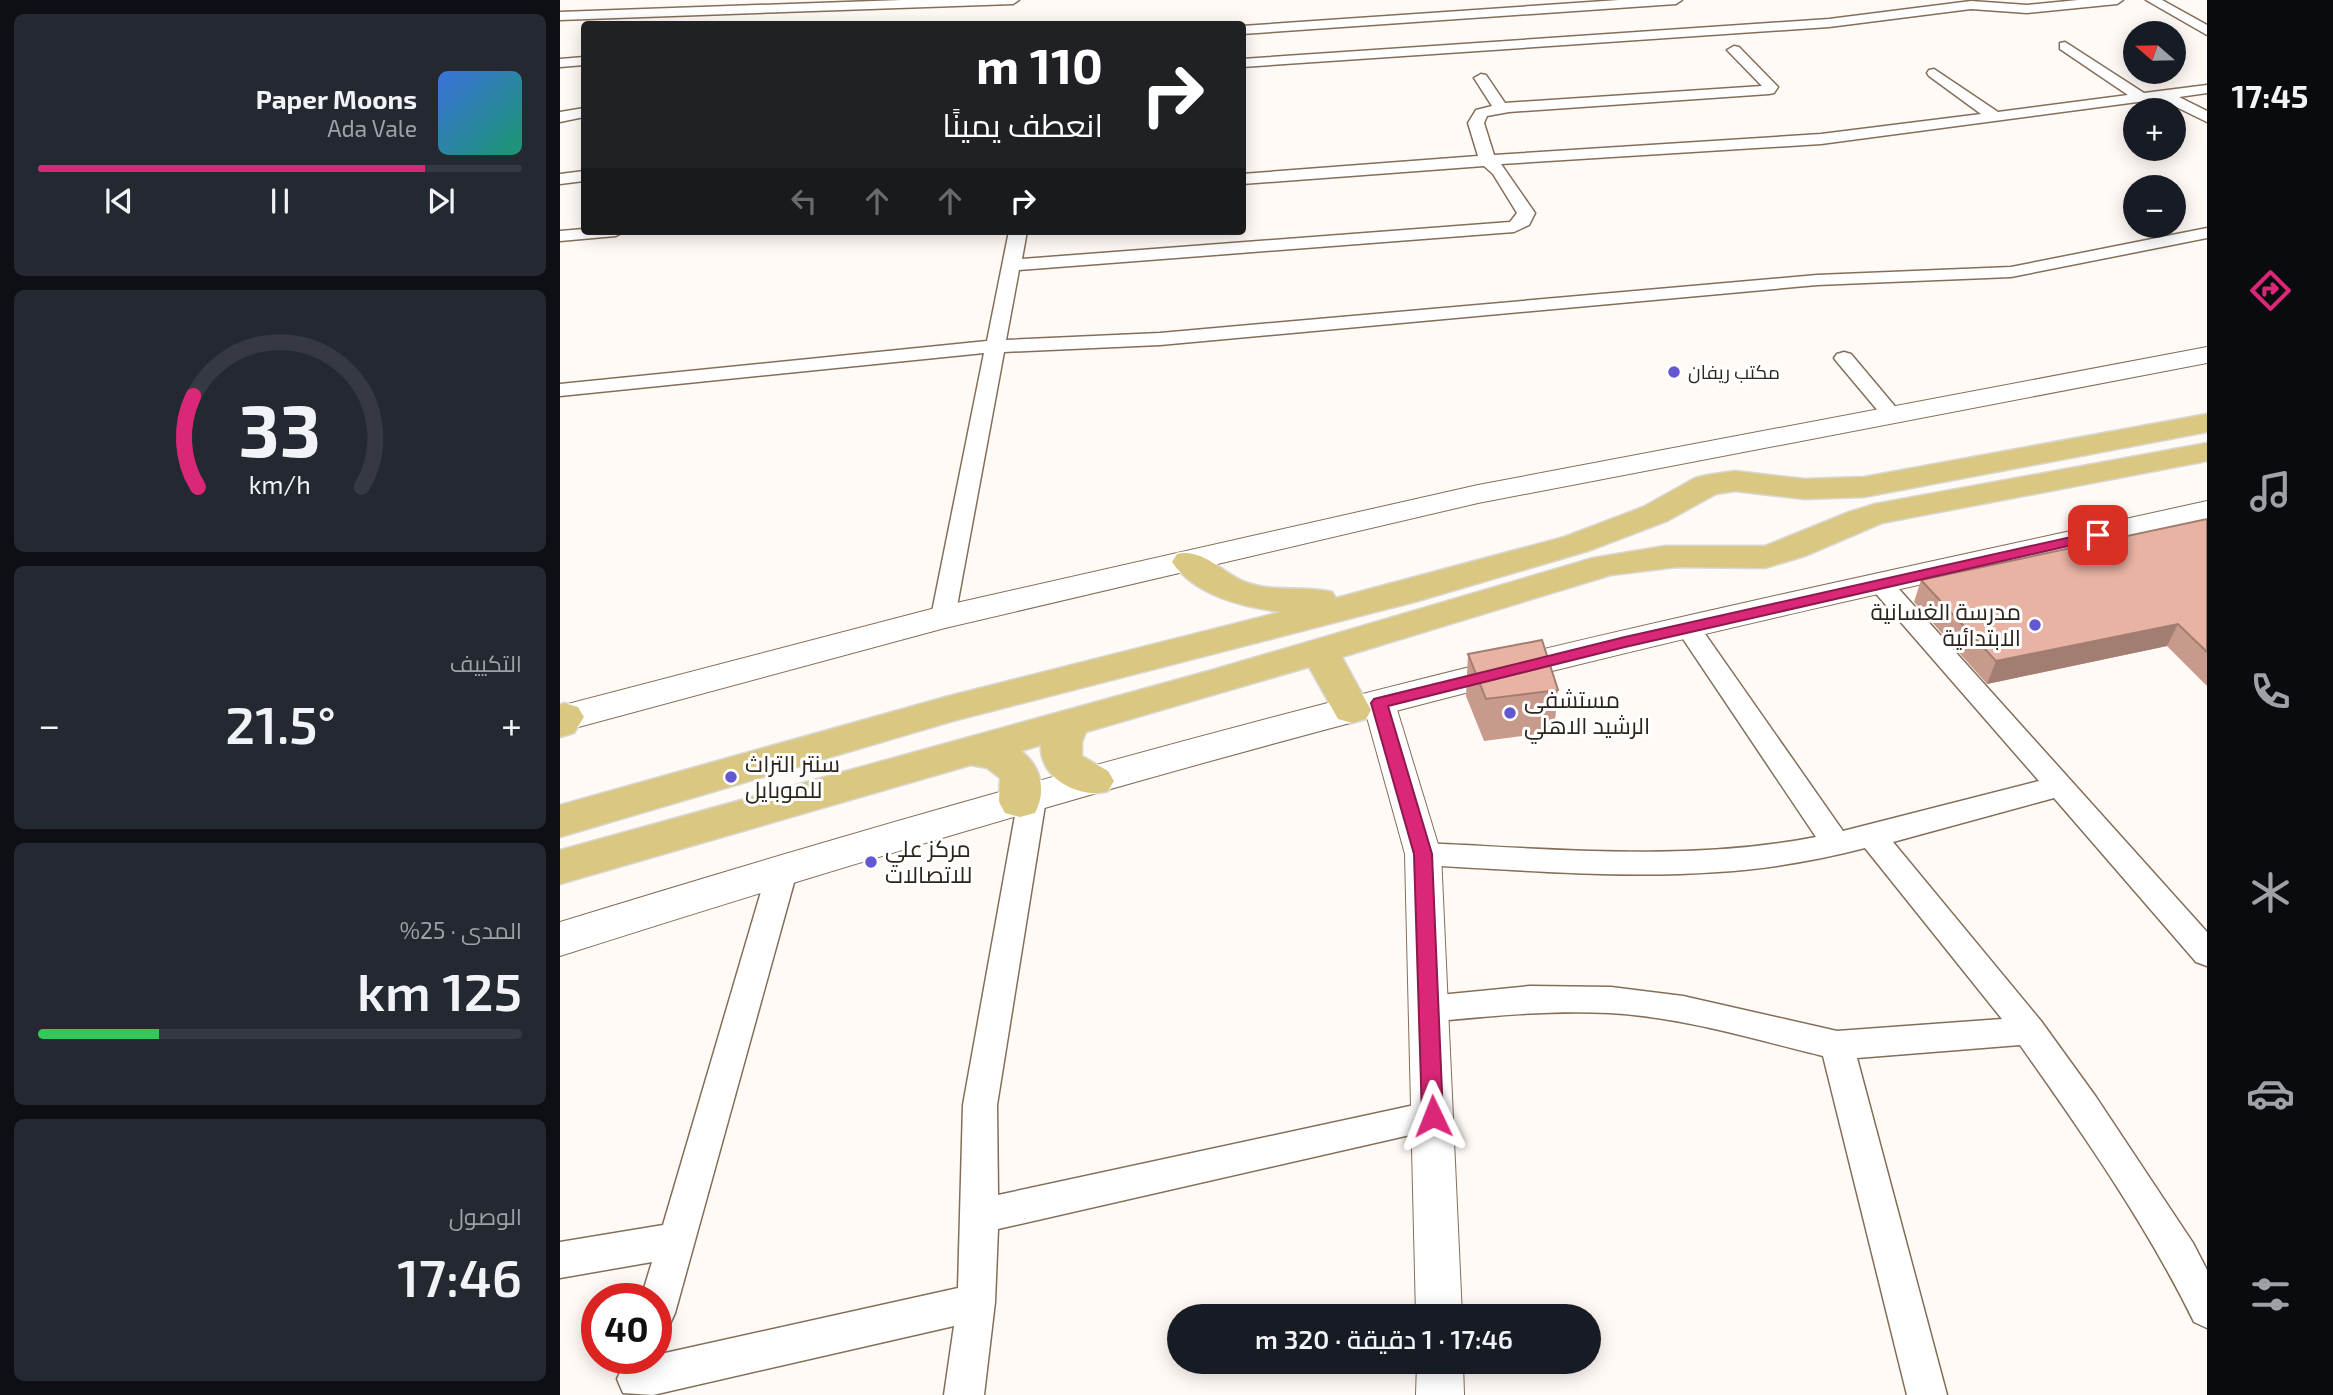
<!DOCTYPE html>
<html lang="ar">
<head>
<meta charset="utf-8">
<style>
	:root { --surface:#171b24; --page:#242831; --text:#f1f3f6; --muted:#9ea1a6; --line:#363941; --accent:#db2777 }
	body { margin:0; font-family:"Exo 2",Cairo,sans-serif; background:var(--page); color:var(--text); direction:rtl; height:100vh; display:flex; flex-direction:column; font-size:26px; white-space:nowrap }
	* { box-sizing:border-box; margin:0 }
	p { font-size:23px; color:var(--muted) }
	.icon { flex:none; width:38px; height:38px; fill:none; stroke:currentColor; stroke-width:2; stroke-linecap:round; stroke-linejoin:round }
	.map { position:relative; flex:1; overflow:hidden; direction:ltr }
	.sheet { display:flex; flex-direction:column; gap:14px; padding:14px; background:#0d0f14; width:560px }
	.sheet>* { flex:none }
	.hud { position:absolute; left:21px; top:21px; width:665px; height:214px; border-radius:7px; box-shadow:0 4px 18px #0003; direction:rtl; background:#202124; color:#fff; overflow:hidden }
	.needle { width:46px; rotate:290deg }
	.controls { position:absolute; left:1563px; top:21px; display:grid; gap:14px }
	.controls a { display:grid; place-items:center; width:63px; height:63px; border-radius:50%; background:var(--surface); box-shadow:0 4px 18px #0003; font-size:35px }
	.speed { position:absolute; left:21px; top:1283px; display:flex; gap:14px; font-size:35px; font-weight:700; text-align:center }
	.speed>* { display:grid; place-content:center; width:91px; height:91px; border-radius:50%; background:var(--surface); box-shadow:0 4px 18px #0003; line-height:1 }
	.speed .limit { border:10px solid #d22; background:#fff; color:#111 }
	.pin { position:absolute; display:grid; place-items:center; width:60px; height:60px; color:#fff; margin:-30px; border-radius:14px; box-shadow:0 4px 10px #0006 }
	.me { position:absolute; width:77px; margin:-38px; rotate:358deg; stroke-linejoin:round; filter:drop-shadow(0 0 5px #0008) }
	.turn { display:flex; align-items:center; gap:24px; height:147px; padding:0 28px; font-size:32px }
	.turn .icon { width:91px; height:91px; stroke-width:2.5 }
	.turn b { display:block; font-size:49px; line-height:60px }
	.lanes { display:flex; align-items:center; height:66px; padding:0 28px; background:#0003; justify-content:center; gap:35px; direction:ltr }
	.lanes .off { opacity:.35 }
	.big { font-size:52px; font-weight:600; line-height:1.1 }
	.sheet .card { flex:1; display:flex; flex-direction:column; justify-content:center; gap:10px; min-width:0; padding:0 24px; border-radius:10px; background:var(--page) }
	.sheet .dial { align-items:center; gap:0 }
	.dial svg { height:182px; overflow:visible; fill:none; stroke:var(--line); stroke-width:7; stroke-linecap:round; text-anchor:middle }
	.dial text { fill:var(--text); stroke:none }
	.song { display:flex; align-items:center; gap:21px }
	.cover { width:84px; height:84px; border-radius:10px; background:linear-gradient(135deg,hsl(220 70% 55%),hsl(160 70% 35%)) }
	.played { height:7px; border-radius:4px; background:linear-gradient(90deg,var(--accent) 80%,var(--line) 80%) }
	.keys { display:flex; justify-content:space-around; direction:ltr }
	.heat { display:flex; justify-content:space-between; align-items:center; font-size:38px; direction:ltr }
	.charge { height:10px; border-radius:5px; background:linear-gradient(90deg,#34c759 25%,var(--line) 0) }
	.trip { position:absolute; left:607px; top:1304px; width:434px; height:70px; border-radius:35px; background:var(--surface); box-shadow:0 4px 18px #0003; font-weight:600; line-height:70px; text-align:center; direction:rtl }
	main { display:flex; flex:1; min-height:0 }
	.tab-bar { display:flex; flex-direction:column; width:126px; justify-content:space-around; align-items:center; background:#090b0e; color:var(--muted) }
	.tab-bar .icon { width:49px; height:49px }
	.tab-bar .on { color:var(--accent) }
	.tab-bar b { font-size:32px; color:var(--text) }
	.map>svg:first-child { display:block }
</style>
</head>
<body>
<main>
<nav class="tab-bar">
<b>17:45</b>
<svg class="icon on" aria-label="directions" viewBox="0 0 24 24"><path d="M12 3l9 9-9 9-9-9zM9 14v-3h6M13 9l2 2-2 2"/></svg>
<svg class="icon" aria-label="music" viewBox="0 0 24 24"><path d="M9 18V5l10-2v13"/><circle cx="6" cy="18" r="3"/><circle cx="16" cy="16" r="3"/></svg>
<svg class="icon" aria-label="phone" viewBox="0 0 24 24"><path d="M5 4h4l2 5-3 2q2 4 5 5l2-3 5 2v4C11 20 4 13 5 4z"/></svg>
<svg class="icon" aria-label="climate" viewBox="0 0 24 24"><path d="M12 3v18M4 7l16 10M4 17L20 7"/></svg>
<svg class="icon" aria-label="car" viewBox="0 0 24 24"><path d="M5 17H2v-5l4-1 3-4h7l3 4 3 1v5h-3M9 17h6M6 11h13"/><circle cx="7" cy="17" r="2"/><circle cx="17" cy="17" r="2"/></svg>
<svg class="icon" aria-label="filters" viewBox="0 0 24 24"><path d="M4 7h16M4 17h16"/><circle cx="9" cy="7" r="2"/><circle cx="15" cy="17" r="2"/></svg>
</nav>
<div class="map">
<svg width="1647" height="1395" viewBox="0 0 1647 1395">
	<rect width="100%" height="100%" fill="#fffaf5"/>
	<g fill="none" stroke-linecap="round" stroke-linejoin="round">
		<!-- minor casing -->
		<g stroke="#846e59" stroke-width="3">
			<g id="minor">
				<polygon points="342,0 459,0 453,4 0,20 0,12"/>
				<polygon points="1059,0 1122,0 1116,4 682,34 682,26"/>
				<polygon points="1518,0 1563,0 1557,4 1467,13 1411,9 1269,27 682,67 682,59 1269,19 1411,1 1467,5"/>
				<polygon points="1586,0 1602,0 1647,25 1647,35"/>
				<polygon points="1505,42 1584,93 1647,85 1647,93 1619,97 1647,111 1647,122 1600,99 1261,144 941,164 975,213 969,225 954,232 459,270 446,340 600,333 1257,275 1451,267 1647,228 1647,238 1451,277 1257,285 600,345 444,352 395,617 392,623 383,625 374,623 371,617 424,353 0,396 0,384 427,341 449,231 467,231 462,259 950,222 957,213 933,174 924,166 682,184 682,174 918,156 908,123 916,110 932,106 914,78 921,74 926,75 945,103 1202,86 1167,50 1174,46 1179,47 1218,87 1214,93 1209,94 949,112 927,116 924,123 934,155 1261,134 1421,114 1369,76 1367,73 1369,70 1374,69 1438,112 1568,95 1500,49 1500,43"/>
				<polygon points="24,57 24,65 0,67 0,59"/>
				<polygon points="24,108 24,117 0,122 0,112"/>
				<polygon points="24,171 24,181 0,184 0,174"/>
				<polygon points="24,229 24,231 65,231 56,236 0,241 0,231"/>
				<polygon points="1284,352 1291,354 1338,410 1341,414 1338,418 1324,418 1277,362 1274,358 1277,354"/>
				<path d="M1320,575l9,3 318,354v34l-11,-4 -142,-164 -161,44 148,179 55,76 97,146 14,27v58l-13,-6c-48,-98 -111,-188 -174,-277l-163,13 90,337h-40l-84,-339c-70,-17 -141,-39 -214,-43 -60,-3 -120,3 -180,9l-11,-3 -5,-10 5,-10 11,-3 101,-10 81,1 72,9 154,35 165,-12 -137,-171c-47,12 -97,21 -147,24 -98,7 -197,-2 -295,-7l-10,-3 -5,-8 5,-8 10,-3c131,6 263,19 393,-6l-141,-210 3,-6 9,-2 9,2 147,210 196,-50 -168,-193 -3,-5 3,-5z"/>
				<polygon points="472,789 482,792 486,799 437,1105 438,1195 873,1101 885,1105 890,1116 885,1127 438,1229 435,1302 424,1395 384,1395 394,1326 93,1395 63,1393 57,1379 63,1365 83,1358 96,1358 96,1355 398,1288 403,1105 458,799 462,792"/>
				<polygon points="223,857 233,860 238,868 115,1313 109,1326 96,1332 96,1298 81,1298 92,1262 0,1278 0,1242 103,1225 208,868 213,860"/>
			</g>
		</g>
		<!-- tertiary casing -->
		<g stroke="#846e59" stroke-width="2">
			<g id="tertiary">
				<polygon points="819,692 830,695 835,703 881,854 902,1316 856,1316 845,854 803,703 808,695"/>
				<polygon points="857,1362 903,1362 904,1395 856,1395"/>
			</g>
		</g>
		<!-- secondary casing -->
		<g stroke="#846e59" stroke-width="2">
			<g id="secondary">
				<polygon points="1647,347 1647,363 918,503 385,628 0,732 0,706 383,606 918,485"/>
				<path d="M1647,501v20c-240,53 -480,105 -718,166 -312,79 -622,171 -929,269v-34c308,-95 617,-183 930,-260 238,-58 478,-108 717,-161z"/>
			</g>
		</g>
		<!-- trunk casing -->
		<g stroke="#d9d8d6" stroke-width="3">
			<g id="trunk">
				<path d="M1647,414v18l-343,65 -59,2 -70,-8 -19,3 -49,27 -79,30 -170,50 -465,120 -393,116v-32l389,-109 332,-84c-38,-5 -86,-16 -109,-50l5,-8c26,-6 44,18 68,28 28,11 58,3 87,10l4,6 228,-61 79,-30 52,-29 12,-3 28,-4 70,8 59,-2z"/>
				<path d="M1647,443v18l-325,62 -77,33 -40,12 -88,-1 -66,8 -269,82 29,53 -5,9 -14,4 -14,-4 -29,-52 -223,65 -4,10v14l26,15 6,10 -6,10c-27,9 -70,-13 -67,-46l-20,6c20,15 26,40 14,62l-15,4 -15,-4 -6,-11 1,-24 -13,-10 -16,-3 -411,119v-34l652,-180 381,-112 72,-12h100l84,-34 26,-8z"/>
				<polygon points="4,703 18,707 24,717 14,733 0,737 0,705"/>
			</g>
		</g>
		<!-- minor -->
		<use href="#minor" fill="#fff" fill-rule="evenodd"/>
		<!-- tertiary -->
		<use href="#tertiary" fill="#fff" fill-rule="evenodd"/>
		<!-- secondary -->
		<use href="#secondary" fill="#fff" fill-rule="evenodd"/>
		<!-- trunk -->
		<use href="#trunk" fill="#dac882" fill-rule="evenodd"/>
	</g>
	<!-- wall -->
	<g fill="#c89a8c">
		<polygon points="1647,519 1647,686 1607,646 1427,684 1354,602 1361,580"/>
		<polygon points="908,654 998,690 994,732 924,741 906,696"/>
	</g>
	<!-- shaded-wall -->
	<polygon fill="#a27d72" points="1618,624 1607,646 1427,684 1436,661"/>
	<!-- building -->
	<g fill="#e8b3a3" stroke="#a27d72" stroke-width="2">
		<polygon points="1647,519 1647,652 1618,624 1436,661 1361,580"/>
		<polygon points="982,640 998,690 926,699 908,654"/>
	</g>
	<!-- route -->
	<polygon fill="#db2777" stroke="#8e194d" stroke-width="2" points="1538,531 1545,535 1543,538 1065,647 828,706 872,854 883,1116 880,1122 873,1125 865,1122 862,1116 854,854 811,703 814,699 1065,637"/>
	<!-- markers -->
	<g fill="#6358d1" stroke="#fff" stroke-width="2.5">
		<circle cx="1114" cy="372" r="7"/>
		<circle cx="1475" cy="625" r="7"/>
		<circle cx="950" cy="713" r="7"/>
		<circle cx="171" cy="777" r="7"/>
		<circle cx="311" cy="862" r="7"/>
	</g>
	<g text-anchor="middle" stroke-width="6" stroke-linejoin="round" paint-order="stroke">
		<!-- far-poi labels -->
		<g font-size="19" fill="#2d241b" stroke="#fff" text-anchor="start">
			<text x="1128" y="379">مكتب ريفان</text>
		</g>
		<!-- poi labels -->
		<g font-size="23" fill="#2d241b" stroke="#fff" text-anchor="start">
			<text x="1461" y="620" text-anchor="end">مدرسة الغسانية<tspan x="1461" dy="26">الابتدائية</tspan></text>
			<text x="964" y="708">مستشفى<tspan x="964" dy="26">الرشيد الاهلي</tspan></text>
			<text x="185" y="772">سنتر التراث<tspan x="185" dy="26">للموبايل</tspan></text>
			<text x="325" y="857">مركز علي<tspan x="325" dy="26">للاتصالات</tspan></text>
		</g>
	</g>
</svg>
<div class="controls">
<a><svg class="needle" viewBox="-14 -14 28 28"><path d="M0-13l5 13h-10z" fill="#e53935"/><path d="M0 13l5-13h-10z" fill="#9ea1a6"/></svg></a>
<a>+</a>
<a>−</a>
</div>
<div class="speed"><div class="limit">40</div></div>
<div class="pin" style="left:1538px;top:535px;background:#d93025"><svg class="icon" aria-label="arrive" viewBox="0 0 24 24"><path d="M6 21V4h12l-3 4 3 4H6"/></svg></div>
<svg class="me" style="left:873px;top:1116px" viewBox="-20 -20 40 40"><path d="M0-17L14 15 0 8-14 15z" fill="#db2777" stroke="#fff" stroke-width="4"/></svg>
<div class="trip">17:46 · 1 دقيقة · 320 m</div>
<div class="hud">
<div class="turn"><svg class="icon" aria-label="right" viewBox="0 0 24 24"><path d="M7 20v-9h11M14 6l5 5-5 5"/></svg><div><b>110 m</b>انعطف يمينًا</div></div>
<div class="lanes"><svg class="icon off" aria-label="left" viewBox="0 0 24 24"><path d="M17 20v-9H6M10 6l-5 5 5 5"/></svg><svg class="icon off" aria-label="ahead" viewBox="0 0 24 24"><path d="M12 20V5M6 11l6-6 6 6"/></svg><svg class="icon off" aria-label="ahead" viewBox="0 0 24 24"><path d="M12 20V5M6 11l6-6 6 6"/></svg><svg class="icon" aria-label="right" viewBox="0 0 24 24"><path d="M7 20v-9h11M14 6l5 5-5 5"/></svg></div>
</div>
</div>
<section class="sheet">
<div class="card">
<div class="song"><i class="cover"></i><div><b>Paper Moons</b><p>Ada Vale</p></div></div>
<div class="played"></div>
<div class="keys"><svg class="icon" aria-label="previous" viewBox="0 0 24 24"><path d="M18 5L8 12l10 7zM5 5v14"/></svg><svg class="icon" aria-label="pause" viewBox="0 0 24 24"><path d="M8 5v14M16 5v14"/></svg><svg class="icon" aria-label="next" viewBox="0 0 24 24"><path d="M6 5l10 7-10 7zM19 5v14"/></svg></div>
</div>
<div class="card dial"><svg viewBox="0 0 100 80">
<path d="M14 69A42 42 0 1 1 86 69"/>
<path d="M14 69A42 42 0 0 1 12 29" stroke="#db2777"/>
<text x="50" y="56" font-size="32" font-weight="700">33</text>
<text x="50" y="72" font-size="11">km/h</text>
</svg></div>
<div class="card"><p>التكييف</p>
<div class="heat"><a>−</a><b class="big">21.5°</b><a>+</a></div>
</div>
<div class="card"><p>المدى · 25%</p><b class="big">125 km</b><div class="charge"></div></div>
<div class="card"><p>الوصول</p><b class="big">17:46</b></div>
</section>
</main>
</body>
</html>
